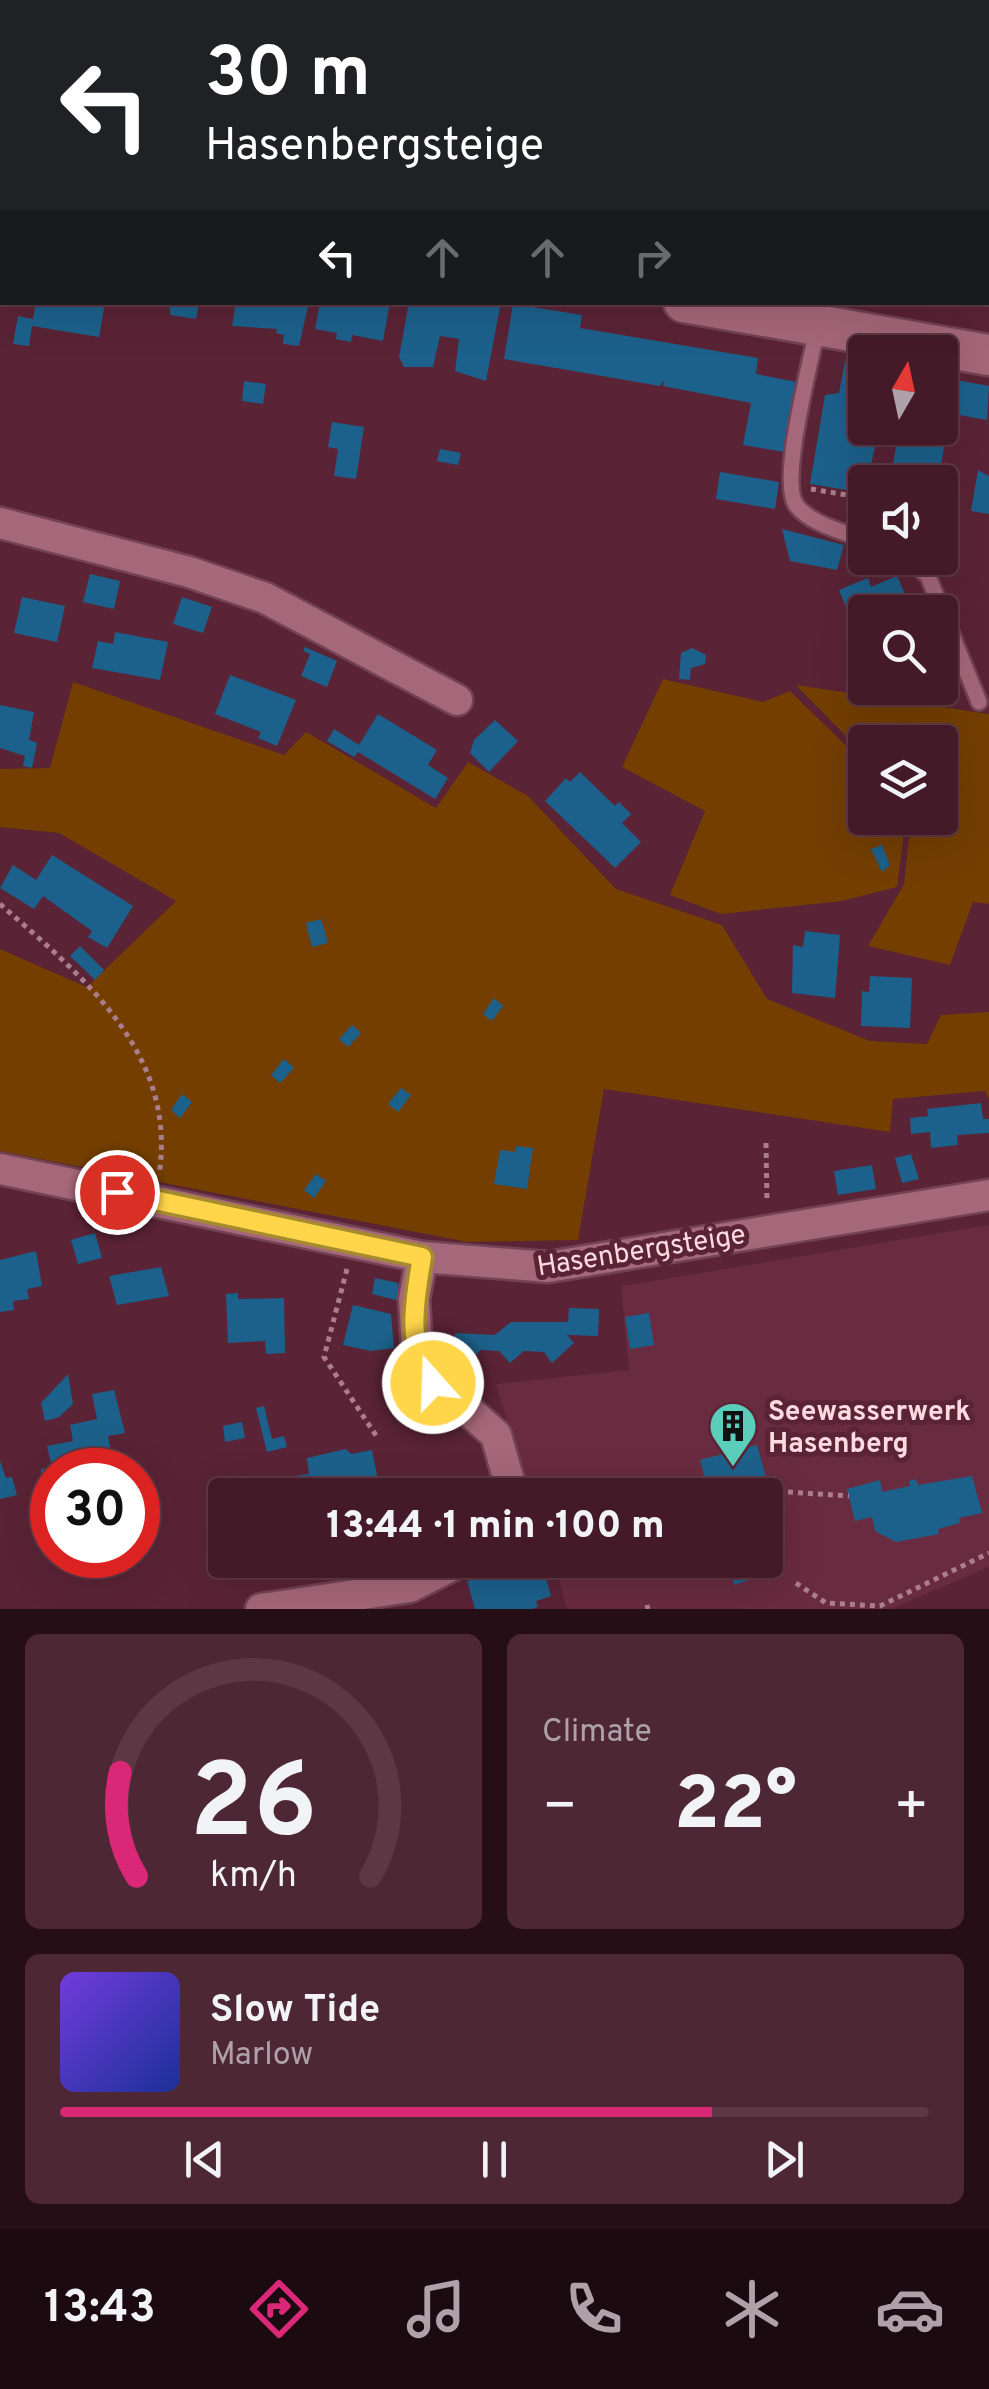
<!DOCTYPE html>
<html lang="en">
<head>
<meta charset="utf-8">
<style>
	:root { --surface:#441a28; --page:#4e2734; --text:#f1f3f6; --muted:#afa1a8; --line:#5c3845; --accent:#db2777 }
	body { margin:0; font-family:Overpass,sans-serif; background:var(--page); color:var(--text); height:100vh; display:flex; flex-direction:column; font-size:38px; white-space:nowrap }
	* { box-sizing:border-box; margin:0 }
	p { font-size:32px; color:var(--muted) }
	.icon { flex:none; width:55px; height:55px; fill:none; stroke:currentColor; stroke-width:2; stroke-linecap:round; stroke-linejoin:round }
	.map { position:relative; height:1609px; overflow:hidden }
	.drawer { display:flex; flex-direction:column; gap:25px; padding:25px; background:#250e16; flex:1 }
	.drawer>* { flex:none }
	.banner { position:absolute; left:0px; top:0px; width:990px; height:305px; box-shadow:0 10px 40px #0002,0 0 0 2px var(--line); background:#202124; color:#fff; overflow:hidden }
	.needle { width:65px; rotate:9deg }
	.controls { position:absolute; left:848px; top:335px; display:grid; gap:20px }
	.controls a { display:grid; place-items:center; width:110px; height:110px; border-radius:10px; background:var(--surface); box-shadow:0 10px 40px #0002,0 0 0 2px var(--line); font-size:50px }
	.speed { position:absolute; left:30px; top:1448px; display:flex; gap:20px; font-size:50px; font-weight:700; text-align:center }
	.speed>* { display:grid; place-content:center; width:130px; height:130px; border-radius:50%; background:var(--surface); box-shadow:0 10px 40px #0002,0 0 0 2px var(--line); line-height:1 }
	.speed .limit { border:15px solid #d22; background:#fff; color:#111 }
	.pin { position:absolute; display:grid; place-items:center; width:85px; height:85px; color:#fff; margin:-42px; border:5px solid #fff; border-radius:50%; box-shadow:0 2px 10px #0007 }
	.me { position:absolute; width:110px; margin:-55px; rotate:340deg; stroke-linejoin:round; filter:drop-shadow(0 0 8px #0008) }
	.turn { display:flex; align-items:center; gap:35px; height:210px; padding:0 40px; font-size:45px }
	.turn .icon { width:130px; height:130px; stroke-width:2.5 }
	.turn b { display:block; font-size:70px; line-height:85px }
	.lanes { display:flex; align-items:center; height:95px; padding:0 40px; background:#0003; justify-content:center; gap:50px; direction:ltr }
	.lanes .off { opacity:.35 }
	.big { font-size:75px; font-weight:800; line-height:1.1 }
	.drawer .card { flex:1; display:flex; flex-direction:column; justify-content:center; gap:15px; min-width:0; padding:0 35px; border-radius:15px; background:var(--page) }
	.drawer .dial { align-items:center; gap:0 }
	.dial svg { height:260px; overflow:visible; fill:none; stroke:var(--line); stroke-width:7; stroke-linecap:round; text-anchor:middle }
	.dial text { fill:var(--text); stroke:none }
	.song { display:flex; align-items:center; gap:30px }
	.cover { width:120px; height:120px; border-radius:15px; background:linear-gradient(135deg,hsl(260 70% 55%),hsl(230 70% 35%)) }
	.played { height:10px; border-radius:5px; background:linear-gradient(90deg,var(--accent) 75%,var(--line) 75%) }
	.keys { display:flex; justify-content:space-around; direction:ltr }
	.heat { display:flex; justify-content:space-between; align-items:center; font-size:55px; direction:ltr }
	.drawer .tiles { flex:1; display:grid; gap:25px; grid-template-columns:1fr 1fr }
	.card:last-child { grid-column:span 2 }
	.trip { position:absolute; left:208px; top:1478px; width:575px; height:100px; border-radius:10px; background:var(--surface); box-shadow:0 10px 40px #0002,0 0 0 2px var(--line); font-weight:800; line-height:100px; text-align:center }
	.tabs { display:flex; height:160px; justify-content:space-around; align-items:center; background:#1b0a10; color:var(--muted) }
	.tabs .icon { width:70px; height:70px }
	.tabs .active { color:var(--accent) }
	.tabs b { font-size:45px; color:var(--text) }
	.map>svg:first-child { display:block }
</style>
</head>
<body>
<div class="map">
<svg width="989" height="1609" viewBox="0 0 989 1609">
	<rect width="100%" height="100%" fill="#5a2336"/>
	<!-- built -->
	<polygon fill="#692b40" points="989,1225 989,1567 891,1609 567,1609 554,1560 765,1560 765,1495 529,1495 496,1384 629,1370 621,1286"/>
	<!-- green -->
	<g fill="#733e00">
		<polygon points="663,679 763,702 790,691 865,764 865,818 906,818 897,887 842,901 721,914 670,895 705,811 622,767"/>
		<polygon points="73,682 284,755 306,732 436,808 468,762 528,796 616,889 722,925 767,999 870,1041 927,1044 941,1015 989,1012 989,1099 985,1091 893,1099 890,1132 604,1089 578,1240 467,1242 0,1151 0,949 87,987 176,901 59,833 0,827 0,769 50,768"/>
		<polygon points="796,685 989,714 989,904 973,902 950,965 868,946 904,884 911,818 940,818 940,742 865,742 865,756"/>
	</g>
	<!-- building -->
	<g fill="#1c618b">
		<polygon points="36,302 105,302 99,337 32,326 29,346 13,344 18,316 33,319"/>
		<polygon points="170,302 199,302 196,319 170,315"/>
		<polygon points="236,302 309,302 299,346 283,344 284,335 276,333 277,329 232,326"/>
		<polygon points="320,302 390,302 383,341 352,335 351,342 336,339 337,333 315,329"/>
		<polygon points="409,302 501,302 486,381 455,371 459,339 440,336 433,367 404,367 399,357"/>
		<polygon points="513,304 582,315 580,328 758,358 756,374 797,382 785,452 743,445 751,403 663,386 664,380 660,386 504,359"/>
		<polygon points="845,361 865,365 865,428 879,428 865,493 810,484 825,395 839,393"/>
		<polygon points="940,377 989,386 987,420 959,415 960,408 951,407 941,465 953,467 942,513 940,482 890,482 899,428 940,428"/>
		<polygon points="244,381 266,384 263,404 242,401"/>
		<polygon points="332,422 364,427 356,479 334,476 338,449 328,447"/>
		<polygon points="440,449 461,453 458,465 437,461"/>
		<polygon points="978,470 989,476 989,514 971,511"/>
		<polygon points="720,472 779,482 775,509 716,499"/>
		<polygon points="782,529 844,545 837,570 790,561"/>
		<polygon points="90,574 120,581 114,609 83,602"/>
		<polygon points="897,576 913,612 865,612 865,652 839,590 868,578 871,587"/>
		<polygon points="22,597 65,606 57,642 14,633"/>
		<polygon points="182,597 212,607 203,633 173,624"/>
		<polygon points="115,632 168,642 160,680 92,668 98,641 113,644"/>
		<polygon points="305,647 337,661 327,687 301,676 310,654 303,651"/>
		<polygon points="692,648 706,655 705,664 691,668 690,680 679,679 681,653"/>
		<polygon points="230,675 296,700 277,746 258,738 261,732 215,714"/>
		<polygon points="0,705 34,712 29,740 37,743 32,768 23,766 25,756 0,748"/>
		<polygon points="378,714 437,750 428,765 448,778 435,799 358,752 354,757 327,741 334,729 359,745"/>
		<polygon points="495,720 518,741 489,772 470,753 474,740"/>
		<polygon points="580,772 615,806 619,802 631,814 622,823 641,842 615,868 545,801 566,778 570,782"/>
		<polygon points="882,845 890,865 882,872 871,849"/>
		<polygon points="52,855 133,906 107,948 88,937 92,931 43,896 34,909 0,888 13,865 36,880"/>
		<polygon points="321,919 328,943 312,947 306,923"/>
		<polygon points="805,931 840,935 835,998 792,993 793,945 803,947"/>
		<polygon points="80,946 104,970 95,980 70,956"/>
		<polygon points="870,976 912,978 910,1028 861,1026 862,991 869,992"/>
		<polygon points="494,998 503,1006 492,1021 483,1014"/>
		<polygon points="352,1025 361,1033 348,1047 339,1039"/>
		<polygon points="284,1059 294,1068 280,1083 271,1075"/>
		<polygon points="401,1088 411,1095 398,1112 388,1104"/>
		<polygon points="182,1094 192,1102 180,1118 171,1110"/>
		<polygon points="981,1103 983,1119 989,1119 989,1133 957,1135 958,1145 931,1148 930,1132 911,1134 910,1118 928,1116 927,1109"/>
		<polygon points="516,1146 533,1148 527,1189 494,1184 500,1150 515,1152"/>
		<polygon points="911,1154 919,1179 902,1183 895,1158"/>
		<polygon points="872,1165 876,1189 838,1195 834,1171"/>
		<polygon points="316,1174 326,1181 314,1198 304,1190"/>
		<polygon points="95,1233 102,1258 78,1264 71,1240"/>
		<polygon points="36,1251 42,1286 27,1289 29,1299 13,1301 14,1310 0,1312 0,1260"/>
		<polygon points="161,1267 169,1296 117,1305 109,1276"/>
		<polygon points="375,1278 398,1283 400,1301 372,1294"/>
		<polygon points="238,1293 238,1299 284,1298 285,1353 266,1354 265,1341 228,1343 226,1294"/>
		<polygon points="353,1305 391,1314 394,1348 371,1351 343,1345"/>
		<polygon points="569,1308 599,1309 598,1336 567,1335 574,1343 552,1363 544,1352 524,1351 510,1363 499,1351 481,1350 465,1365 454,1360 455,1333 495,1335 511,1322 568,1322"/>
		<polygon points="649,1313 654,1345 630,1349 625,1317"/>
		<polygon points="68,1374 73,1404 59,1417 45,1421 41,1403"/>
		<polygon points="114,1390 125,1433 108,1436 115,1470 52,1470 52,1481 41,1484 41,1469 52,1467 47,1446 73,1441 70,1425 97,1419 92,1394"/>
		<polygon points="264,1406 272,1439 284,1436 287,1447 267,1452 256,1408"/>
		<polygon points="242,1422 245,1438 225,1442 223,1426"/>
		<polygon points="757,1445 767,1481 761,1482 764,1495 709,1495 700,1460"/>
		<polygon points="346,1449 351,1454 372,1450 378,1480 342,1490 298,1493 295,1476 309,1474 307,1458"/>
		<polygon points="0,1461 6,1478 12,1477 17,1495 0,1499"/>
		<polygon points="972,1476 982,1513 959,1518 960,1523 938,1529 939,1534 896,1542 875,1531 872,1517 855,1521 847,1489 880,1480 882,1492 910,1486 909,1481 916,1479 918,1485"/>
		<polygon points="770,1494 779,1528 765,1532 765,1495"/>
		<polygon points="513,1560 541,1560 551,1596 536,1601 538,1607 531,1609 475,1609 467,1581 497,1572 495,1565"/>
		<polygon points="728,1560 747,1560 752,1579 734,1585"/>
	</g>
	<g fill="none" stroke-linecap="round" stroke-linejoin="round">
		<!-- service casing -->
		<g stroke="#734355" stroke-width="20">
			<g id="service">
				<path d="M817,329c-6,33 -38,151 -21,176 14,19 48,27 69,35"/>
				<polyline points="908,558 928,576 979,702"/>
			</g>
		</g>
		<!-- minor casing -->
		<g stroke="#734355" stroke-width="35">
			<g id="minor">
				<polyline points="0,523 189,572 265,598 457,700"/>
				<polyline points="0,1169 422,1257 548,1267 989,1195"/>
				<polyline points="422,1257 414,1299 417,1350 423,1370 496,1435 513,1495"/>
				<polyline points="261,1609 410,1587 463,1560"/>
			</g>
		</g>
		<!-- tertiary casing -->
		<g stroke="#734355" stroke-width="45">
			<g id="tertiary">
				<polyline points="0,119 2,121"/>
				<polyline points="684,302 989,355"/>
			</g>
		</g>
		<!-- path -->
		<g stroke="#ab7e8c" stroke-width="5" stroke-dasharray="5 5" stroke-linecap="butt">
			<polyline points="605,0 605,2"/>
			<polyline points="143,2 144,0"/>
			<polyline points="434,2 436,0"/>
			<polyline points="811,489 865,498"/>
			<path d="M0,904c82,72 178,149 159,271"/>
			<polyline points="766,1143 767,1202"/>
			<polyline points="347,1269 324,1357 377,1437"/>
			<polyline points="788,1492 849,1496"/>
			<polyline points="796,1583 826,1603 880,1606 989,1553"/>
			<polyline points="647,1605 648,1609"/>
		</g>
		<!-- service -->
		<use href="#service" stroke="#a5677a" stroke-width="15"/>
		<!-- minor -->
		<use href="#minor" stroke="#a5677a" stroke-width="30"/>
		<!-- tertiary -->
		<use href="#tertiary" stroke="#a5677a" stroke-width="40"/>
	</g>
	<g fill="none" stroke-linecap="round" stroke-linejoin="round">
		<!-- route casing -->
		<g stroke="#a68a30" stroke-width="25">
			<path id="route" d="M117,1192l305,65c-7,41 -17,91 11,126"/>
		</g>
		<!-- route -->
		<use href="#route" stroke="#ffd54a" stroke-width="18"/>
	</g>
	<!-- icons -->
	<defs>
		<g id="building-pin" transform="scale(2.5)"><path d="M0 17L-7.5 6A9.5 9.5 0 1 1 7.5 6Z" fill="#5bcebb" stroke="#5a2336"/><path d="M-4-6H4V6H1V3H-1V6H-4ZM-2.5-4.3h1.7v1.8h-1.7ZM.8-4.3h1.7v1.8H.8ZM-2.5-1h1.7V.8h-1.7ZM.8-1h1.7V.8H.8Z" fill="#111"/></g>
	</defs>
	<g fill-rule="evenodd">
		<use href="#building-pin" x="733" y="1426"/>
	</g>
	<g text-anchor="middle" stroke-width="10" stroke-linejoin="round" paint-order="stroke">
		<!-- street labels -->
		<g font-size="28" fill="#fddae3" stroke="#5a2336">
			<text transform="translate(641 1249) rotate(-9)" y="10">Hasenbergsteige</text>
		</g>
		<!-- poi labels -->
		<g font-size="28" font-weight="bold" fill="#fddae3" stroke="#5a2336" text-anchor="start">
			<text x="768" y="1420">Seewasserwerk<tspan x="768" dy="32">Hasenberg</tspan></text>
		</g>
	</g>
</svg>
<div class="controls">
<a><svg class="needle" viewBox="-14 -14 28 28"><path d="M0-13l5 13h-10z" fill="#e53935"/><path d="M0 13l5-13h-10z" fill="#afa1a8"/></svg></a>
<a><svg class="icon" aria-label="sound" viewBox="0 0 24 24"><path d="M4 9h4l5-4v14l-5-4H4zM17 9q2 3 0 6"/></svg></a>
<a><svg class="icon" aria-label="search" viewBox="0 0 24 24"><circle cx="10" cy="10" r="6"/><path d="M15 15l6 6"/></svg></a>
<a><svg class="icon" aria-label="layers" viewBox="0 0 24 24"><path d="M12 4l9 5-9 5-9-5zM3 14l9 5 9-5"/></svg></a>
</div>
<div class="speed"><div class="limit">30</div></div>
<div class="pin" style="left:117px;top:1192px;background:#d93025"><svg class="icon" aria-label="arrive" viewBox="0 0 24 24"><path d="M6 21V4h12l-3 4 3 4H6"/></svg></div>
<svg class="me" style="left:433px;top:1383px" viewBox="-20 -20 40 40"><circle r="17" fill="#ffd54a" stroke="#fff" stroke-width="3"/><path d="M0-11L8 9 0 5-8 9z" fill="#fff"/></svg>
<div class="trip">13:44 · 1 min · 100 m</div>
<div class="banner">
<div class="turn"><svg class="icon" aria-label="left" viewBox="0 0 24 24"><path d="M17 20v-9H6M10 6l-5 5 5 5"/></svg><div><b>30 m</b>Hasenbergsteige</div></div>
<div class="lanes"><svg class="icon" aria-label="left" viewBox="0 0 24 24"><path d="M17 20v-9H6M10 6l-5 5 5 5"/></svg><svg class="icon off" aria-label="ahead" viewBox="0 0 24 24"><path d="M12 20V5M6 11l6-6 6 6"/></svg><svg class="icon off" aria-label="ahead" viewBox="0 0 24 24"><path d="M12 20V5M6 11l6-6 6 6"/></svg><svg class="icon off" aria-label="right" viewBox="0 0 24 24"><path d="M7 20v-9h11M14 6l5 5-5 5"/></svg></div>
</div>
</div>
<section class="drawer">
<div class="tiles">
<div class="card dial"><svg viewBox="0 0 100 80">
<path d="M14 69A42 42 0 1 1 86 69"/>
<path d="M14 69A42 42 0 0 1 9 37" stroke="#db2777"/>
<text x="50" y="56" font-size="32" font-weight="700">26</text>
<text x="50" y="72" font-size="11">km/h</text>
</svg></div>
<div class="card"><p>Climate</p>
<div class="heat"><a>−</a><b class="big">22°</b><a>+</a></div>
</div>
<div class="card">
<div class="song"><i class="cover"></i><div><b>Slow Tide</b><p>Marlow</p></div></div>
<div class="played"></div>
<div class="keys"><svg class="icon" aria-label="previous" viewBox="0 0 24 24"><path d="M18 5L8 12l10 7zM5 5v14"/></svg><svg class="icon" aria-label="pause" viewBox="0 0 24 24"><path d="M8 5v14M16 5v14"/></svg><svg class="icon" aria-label="next" viewBox="0 0 24 24"><path d="M6 5l10 7-10 7zM19 5v14"/></svg></div>
</div>
</div>
</section>
<nav class="tabs">
<b>13:43</b>
<svg class="icon active" aria-label="directions" viewBox="0 0 24 24"><path d="M12 3l9 9-9 9-9-9zM9 14v-3h6M13 9l2 2-2 2"/></svg>
<svg class="icon" aria-label="music" viewBox="0 0 24 24"><path d="M9 18V5l10-2v13"/><circle cx="6" cy="18" r="3"/><circle cx="16" cy="16" r="3"/></svg>
<svg class="icon" aria-label="phone" viewBox="0 0 24 24"><path d="M5 4h4l2 5-3 2q2 4 5 5l2-3 5 2v4C11 20 4 13 5 4z"/></svg>
<svg class="icon" aria-label="climate" viewBox="0 0 24 24"><path d="M12 3v18M4 7l16 10M4 17L20 7"/></svg>
<svg class="icon" aria-label="car" viewBox="0 0 24 24"><path d="M5 17H2v-5l4-1 3-4h7l3 4 3 1v5h-3M9 17h6M6 11h13"/><circle cx="7" cy="17" r="2"/><circle cx="17" cy="17" r="2"/></svg>
</nav>
</body>
</html>
